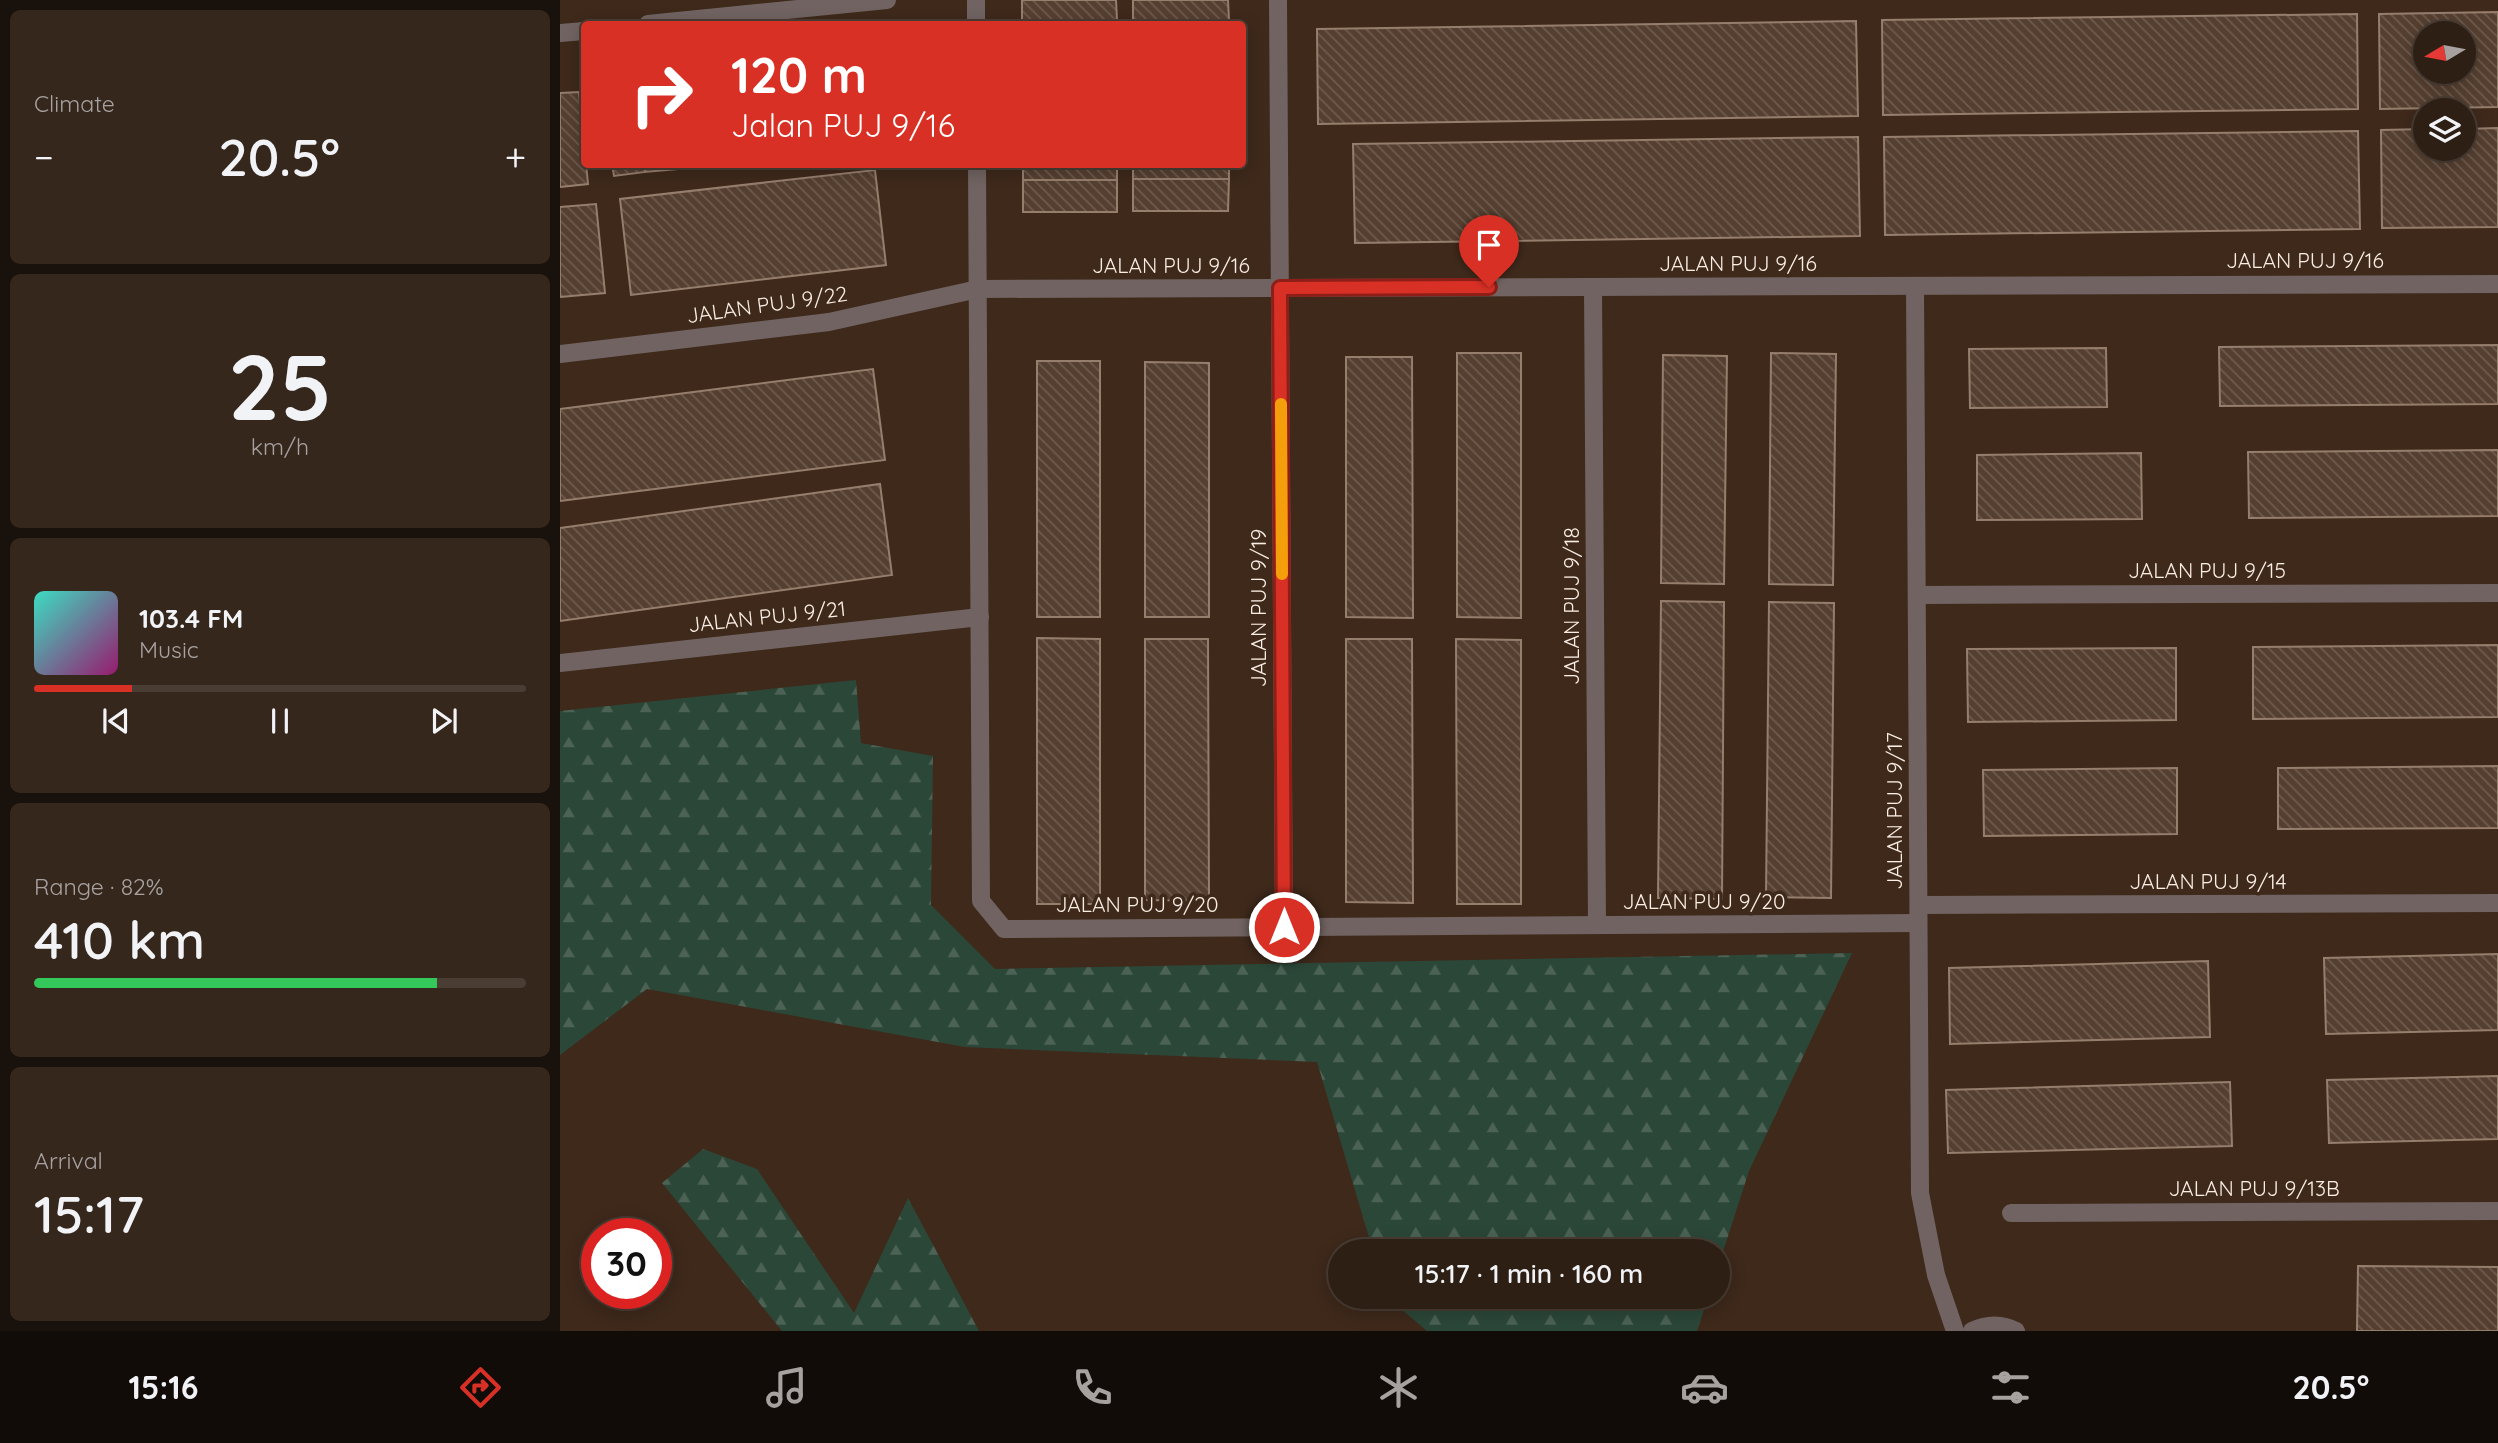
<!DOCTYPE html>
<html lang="en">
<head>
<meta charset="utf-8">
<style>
	:root { --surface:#2e1f14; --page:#36271d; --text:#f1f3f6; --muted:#a7a2a0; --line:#493d34; --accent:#d93025 }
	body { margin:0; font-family:Quicksand,sans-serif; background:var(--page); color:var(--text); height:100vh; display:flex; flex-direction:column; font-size:26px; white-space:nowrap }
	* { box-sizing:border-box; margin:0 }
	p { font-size:23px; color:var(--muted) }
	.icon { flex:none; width:38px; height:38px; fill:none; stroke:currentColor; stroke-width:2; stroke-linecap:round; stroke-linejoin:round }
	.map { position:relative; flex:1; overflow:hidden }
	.sheet { display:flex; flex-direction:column; gap:10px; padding:10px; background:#19110b; width:560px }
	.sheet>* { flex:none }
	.banner { position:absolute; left:21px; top:21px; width:665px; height:147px; border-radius:7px; box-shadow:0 4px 18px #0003,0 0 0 2px var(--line); background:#d93025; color:#fff; overflow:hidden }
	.needle { width:46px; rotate:260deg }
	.buttons { position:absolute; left:1853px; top:21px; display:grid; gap:14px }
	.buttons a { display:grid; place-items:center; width:63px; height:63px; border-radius:50%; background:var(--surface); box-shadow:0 4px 18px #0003,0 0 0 2px var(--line); font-size:35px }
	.speed { position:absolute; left:21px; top:1218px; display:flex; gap:14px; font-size:35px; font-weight:700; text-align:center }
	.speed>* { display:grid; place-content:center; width:91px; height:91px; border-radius:50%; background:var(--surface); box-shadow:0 4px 18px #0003,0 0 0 2px var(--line); line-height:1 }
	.speed .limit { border:10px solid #d22; background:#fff; color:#111 }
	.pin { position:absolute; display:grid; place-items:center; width:60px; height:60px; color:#fff; margin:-72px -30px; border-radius:50% 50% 50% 0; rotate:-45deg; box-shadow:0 0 7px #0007 }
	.pin .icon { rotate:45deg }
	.me { position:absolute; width:77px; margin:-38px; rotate:0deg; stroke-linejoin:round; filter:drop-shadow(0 0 5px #0008) }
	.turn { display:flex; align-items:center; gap:24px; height:147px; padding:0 35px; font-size:32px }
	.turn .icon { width:91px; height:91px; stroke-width:2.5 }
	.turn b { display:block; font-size:49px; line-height:60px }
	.big { font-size:52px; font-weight:600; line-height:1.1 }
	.sheet .tile { flex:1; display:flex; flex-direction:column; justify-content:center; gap:10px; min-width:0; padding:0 24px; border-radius:10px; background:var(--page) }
	.sheet .dial { align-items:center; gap:0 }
	.dial b { font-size:91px; line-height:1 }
	.song { display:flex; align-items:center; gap:21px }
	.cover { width:84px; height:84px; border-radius:10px; background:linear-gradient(135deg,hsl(170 70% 55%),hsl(320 70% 35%)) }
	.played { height:7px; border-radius:4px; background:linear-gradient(90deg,var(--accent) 20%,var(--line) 20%) }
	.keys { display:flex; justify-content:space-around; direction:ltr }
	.heat { display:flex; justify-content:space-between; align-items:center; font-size:38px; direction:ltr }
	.charge { height:10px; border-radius:5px; background:linear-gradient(90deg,#34c759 82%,var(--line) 0) }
	.trip { position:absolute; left:768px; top:1239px; width:402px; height:70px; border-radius:35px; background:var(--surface); box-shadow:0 4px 18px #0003,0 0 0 2px var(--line); font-weight:600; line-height:70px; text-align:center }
	.dock { display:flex; height:112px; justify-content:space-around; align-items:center; background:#120c08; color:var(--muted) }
	.dock .icon { width:49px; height:49px }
	.dock .on { color:var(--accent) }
	.dock b { font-size:32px; color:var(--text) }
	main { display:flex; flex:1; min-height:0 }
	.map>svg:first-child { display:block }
</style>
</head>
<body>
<main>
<section class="sheet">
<div class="tile"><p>Climate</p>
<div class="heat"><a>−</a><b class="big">20.5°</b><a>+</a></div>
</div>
<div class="tile dial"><b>25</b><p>km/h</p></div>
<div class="tile">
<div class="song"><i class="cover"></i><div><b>103.4 FM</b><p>Music</p></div></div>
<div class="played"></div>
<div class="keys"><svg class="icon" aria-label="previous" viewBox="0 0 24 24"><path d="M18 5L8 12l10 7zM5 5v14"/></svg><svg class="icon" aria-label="pause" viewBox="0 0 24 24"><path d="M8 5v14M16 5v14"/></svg><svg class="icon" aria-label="next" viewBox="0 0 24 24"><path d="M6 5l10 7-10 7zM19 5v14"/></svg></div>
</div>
<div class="tile"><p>Range · 82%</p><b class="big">410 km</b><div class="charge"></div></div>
<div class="tile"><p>Arrival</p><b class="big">15:17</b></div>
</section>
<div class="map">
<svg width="1938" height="1331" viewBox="0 0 1938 1331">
	<defs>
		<pattern id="forest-firs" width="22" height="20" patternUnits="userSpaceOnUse" patternTransform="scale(1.75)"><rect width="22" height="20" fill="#2b4738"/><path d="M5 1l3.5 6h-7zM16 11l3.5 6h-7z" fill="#4b6255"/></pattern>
		<pattern id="building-back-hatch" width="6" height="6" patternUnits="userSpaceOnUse" patternTransform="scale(1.75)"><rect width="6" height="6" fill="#553f30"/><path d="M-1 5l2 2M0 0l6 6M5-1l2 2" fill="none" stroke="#6e5b4e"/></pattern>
	</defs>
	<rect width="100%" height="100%" fill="#3e291b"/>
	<!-- forest -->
	<g fill="url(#forest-firs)">
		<polygon points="296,680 301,743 373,756 371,905 435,969 1292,953 1189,1171 1159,1264 1158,1251 813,1251 757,1062 405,1047 87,989 0,1055 0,711"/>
		<polygon points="143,1149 197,1169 294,1313 348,1198 419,1331 222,1331 102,1183"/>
		<polygon points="827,1297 1148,1297 1137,1331 867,1331"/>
	</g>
	<!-- building -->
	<g fill="url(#building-back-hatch)" stroke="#967e6d" stroke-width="2" fill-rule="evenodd">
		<polygon points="462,0 556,0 557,20 462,20"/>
		<polygon points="573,0 668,0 669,20 573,20"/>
		<path d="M1938,12v95l-118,2 -1,-95zM1866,33h38v39h-38z"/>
		<polygon points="1797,14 1798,109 1323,115 1322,20"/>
		<polygon points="462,20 557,20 556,24 462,24"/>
		<rect x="573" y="20" width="96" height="4"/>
		<polygon points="1296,21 1298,116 758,124 757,29"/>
		<polygon points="19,92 28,184 0,187 0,93"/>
		<polygon points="1938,128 1938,227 1822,228 1821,130 1866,129 1866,149 1904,149 1904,129"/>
		<polygon points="1798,131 1800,229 1325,235 1324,137"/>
		<polygon points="1298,137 1300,236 795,243 793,144"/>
		<polygon points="52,164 84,164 85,172 54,176"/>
		<polygon points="84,164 116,164 117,169 85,172"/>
		<rect x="463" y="164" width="94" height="16"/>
		<rect x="573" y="164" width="96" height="15"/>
		<polygon points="315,170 326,265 71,295 60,199"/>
		<polygon points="573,179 669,179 668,211 573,211"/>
		<rect x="463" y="180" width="94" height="32"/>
		<polygon points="36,204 45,293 0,297 0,207"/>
		<polygon points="1938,345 1938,404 1660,406 1659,347"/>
		<polygon points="1546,348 1547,407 1410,408 1409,349"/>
		<polygon points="897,353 961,353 961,618 897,617"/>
		<polygon points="1211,353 1276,354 1273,585 1209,584"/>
		<polygon points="1103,355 1167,356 1164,584 1101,583"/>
		<polygon points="786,357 852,357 853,618 786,617"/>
		<rect x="477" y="361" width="63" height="256"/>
		<polygon points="585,362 649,363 649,617 585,617"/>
		<polygon points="313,369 325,460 0,501 0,409"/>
		<polygon points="1938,450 1938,516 1689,518 1688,452"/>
		<polygon points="1581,453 1582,519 1417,520 1417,455"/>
		<polygon points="320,484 332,575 0,621 0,528"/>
		<polygon points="1101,601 1164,602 1162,899 1098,898"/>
		<polygon points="1209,602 1274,603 1271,898 1206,897"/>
		<polygon points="477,638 540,639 540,904 477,904"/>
		<polygon points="585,639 648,639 649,901 585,900"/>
		<polygon points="786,639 852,639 853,903 786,902"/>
		<polygon points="896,639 961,640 961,904 897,904"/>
		<polygon points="1938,645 1938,717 1693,719 1693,647"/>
		<polygon points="1616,648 1616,720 1408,722 1407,649"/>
		<polygon points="1938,766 1938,828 1718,829 1718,768"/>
		<polygon points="1617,768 1617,834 1424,836 1423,770"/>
		<polygon points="1938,954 1938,1030 1766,1034 1764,958"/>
		<polygon points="1648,961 1650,1037 1390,1044 1389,968"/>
		<polygon points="1938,1076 1938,1139 1769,1143 1767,1080"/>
		<polygon points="1670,1082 1672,1146 1388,1153 1386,1090"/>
		<polygon points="1798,1266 1938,1267 1938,1331 1797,1331"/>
	</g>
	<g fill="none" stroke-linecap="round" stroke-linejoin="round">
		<!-- minor -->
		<g stroke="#706361" stroke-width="18">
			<polyline points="416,0 416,24"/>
			<polyline points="718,0 724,927"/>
			<polyline points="88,24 327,0"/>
			<polyline points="0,33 24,31"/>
			<polyline points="417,164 421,901 444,929 1358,923"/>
			<polyline points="1355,286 1360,1193 1376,1275 1395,1331"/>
			<polyline points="1033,287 1037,925"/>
			<polyline points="0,354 269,322 418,289 1938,284"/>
			<polyline points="1357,595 1938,593"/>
			<polyline points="0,663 420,617"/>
			<polyline points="1359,905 1938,903"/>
			<polyline points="1451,1213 1938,1211"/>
			<path d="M1412,1331c15,-7 29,-8 44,0"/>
		</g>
	</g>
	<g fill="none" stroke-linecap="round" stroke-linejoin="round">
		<!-- route casing -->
		<g stroke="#8d1f18" stroke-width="18">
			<polyline id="route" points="724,927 720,288 929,287"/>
		</g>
		<!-- route -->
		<use href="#route" stroke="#d93025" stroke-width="12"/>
		<!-- slow -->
		<polyline stroke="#f59e0b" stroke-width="12" points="721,404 722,574"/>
	</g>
	<g text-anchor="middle" stroke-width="7" stroke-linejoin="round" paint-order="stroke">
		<!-- street labels -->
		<g font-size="21" fill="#fbeee5" stroke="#3e291b">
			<text x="1745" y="268">JALAN PUJ 9/16</text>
			<text x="1178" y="271">JALAN PUJ 9/16</text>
			<text x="611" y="273">JALAN PUJ 9/16</text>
			<text transform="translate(207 305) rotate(-8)" y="7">JALAN PUJ 9/22</text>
			<text x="1647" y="578">JALAN PUJ 9/15</text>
			<text transform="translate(1012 606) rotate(-90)" y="7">JALAN PUJ 9/18</text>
			<text transform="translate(699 608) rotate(-90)" y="7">JALAN PUJ 9/19</text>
			<text transform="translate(207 617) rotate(-6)" y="7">JALAN PUJ 9/21</text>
			<text transform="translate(1335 811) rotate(-90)" y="7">JALAN PUJ 9/17</text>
			<text x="1648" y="889">JALAN PUJ 9/14</text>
			<text x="1144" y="909">JALAN PUJ 9/20</text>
			<text x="577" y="912">JALAN PUJ 9/20</text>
			<text x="1694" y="1196">JALAN PUJ 9/13B</text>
		</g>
	</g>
</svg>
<div class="buttons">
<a><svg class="needle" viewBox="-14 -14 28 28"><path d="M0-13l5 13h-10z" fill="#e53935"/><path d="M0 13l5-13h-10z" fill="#a7a2a0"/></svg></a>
<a><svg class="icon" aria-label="layers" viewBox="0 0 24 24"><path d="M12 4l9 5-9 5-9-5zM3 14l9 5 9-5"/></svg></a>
</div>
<div class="speed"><div class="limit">30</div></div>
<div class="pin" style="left:929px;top:287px;background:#d93025"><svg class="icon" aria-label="arrive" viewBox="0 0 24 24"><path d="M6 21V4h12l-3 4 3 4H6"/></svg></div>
<svg class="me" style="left:724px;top:927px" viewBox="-20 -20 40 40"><circle r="17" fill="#d93025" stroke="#fff" stroke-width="3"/><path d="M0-11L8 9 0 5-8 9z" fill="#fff"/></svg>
<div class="trip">15:17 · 1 min · 160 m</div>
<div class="banner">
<div class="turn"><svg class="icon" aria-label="right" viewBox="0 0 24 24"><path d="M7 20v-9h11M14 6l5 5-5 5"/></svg><div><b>120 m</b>Jalan PUJ 9/16</div></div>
</div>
</div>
</main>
<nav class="dock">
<b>15:16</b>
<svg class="icon on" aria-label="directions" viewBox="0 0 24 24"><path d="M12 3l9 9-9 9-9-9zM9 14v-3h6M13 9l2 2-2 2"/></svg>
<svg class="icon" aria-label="music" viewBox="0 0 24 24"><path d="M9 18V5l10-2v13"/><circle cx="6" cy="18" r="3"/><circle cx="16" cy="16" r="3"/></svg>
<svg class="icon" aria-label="phone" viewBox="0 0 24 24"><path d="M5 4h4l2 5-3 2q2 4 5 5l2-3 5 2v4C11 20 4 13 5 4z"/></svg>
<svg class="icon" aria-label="climate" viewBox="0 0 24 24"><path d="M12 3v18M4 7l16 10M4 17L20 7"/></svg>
<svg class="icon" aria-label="car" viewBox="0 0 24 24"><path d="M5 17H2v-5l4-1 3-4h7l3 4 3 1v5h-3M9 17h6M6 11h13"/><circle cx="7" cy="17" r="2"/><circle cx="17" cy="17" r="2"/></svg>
<svg class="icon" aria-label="filters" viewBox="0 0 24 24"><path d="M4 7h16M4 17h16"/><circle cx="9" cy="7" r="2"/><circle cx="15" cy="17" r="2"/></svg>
<b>20.5°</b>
</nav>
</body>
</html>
